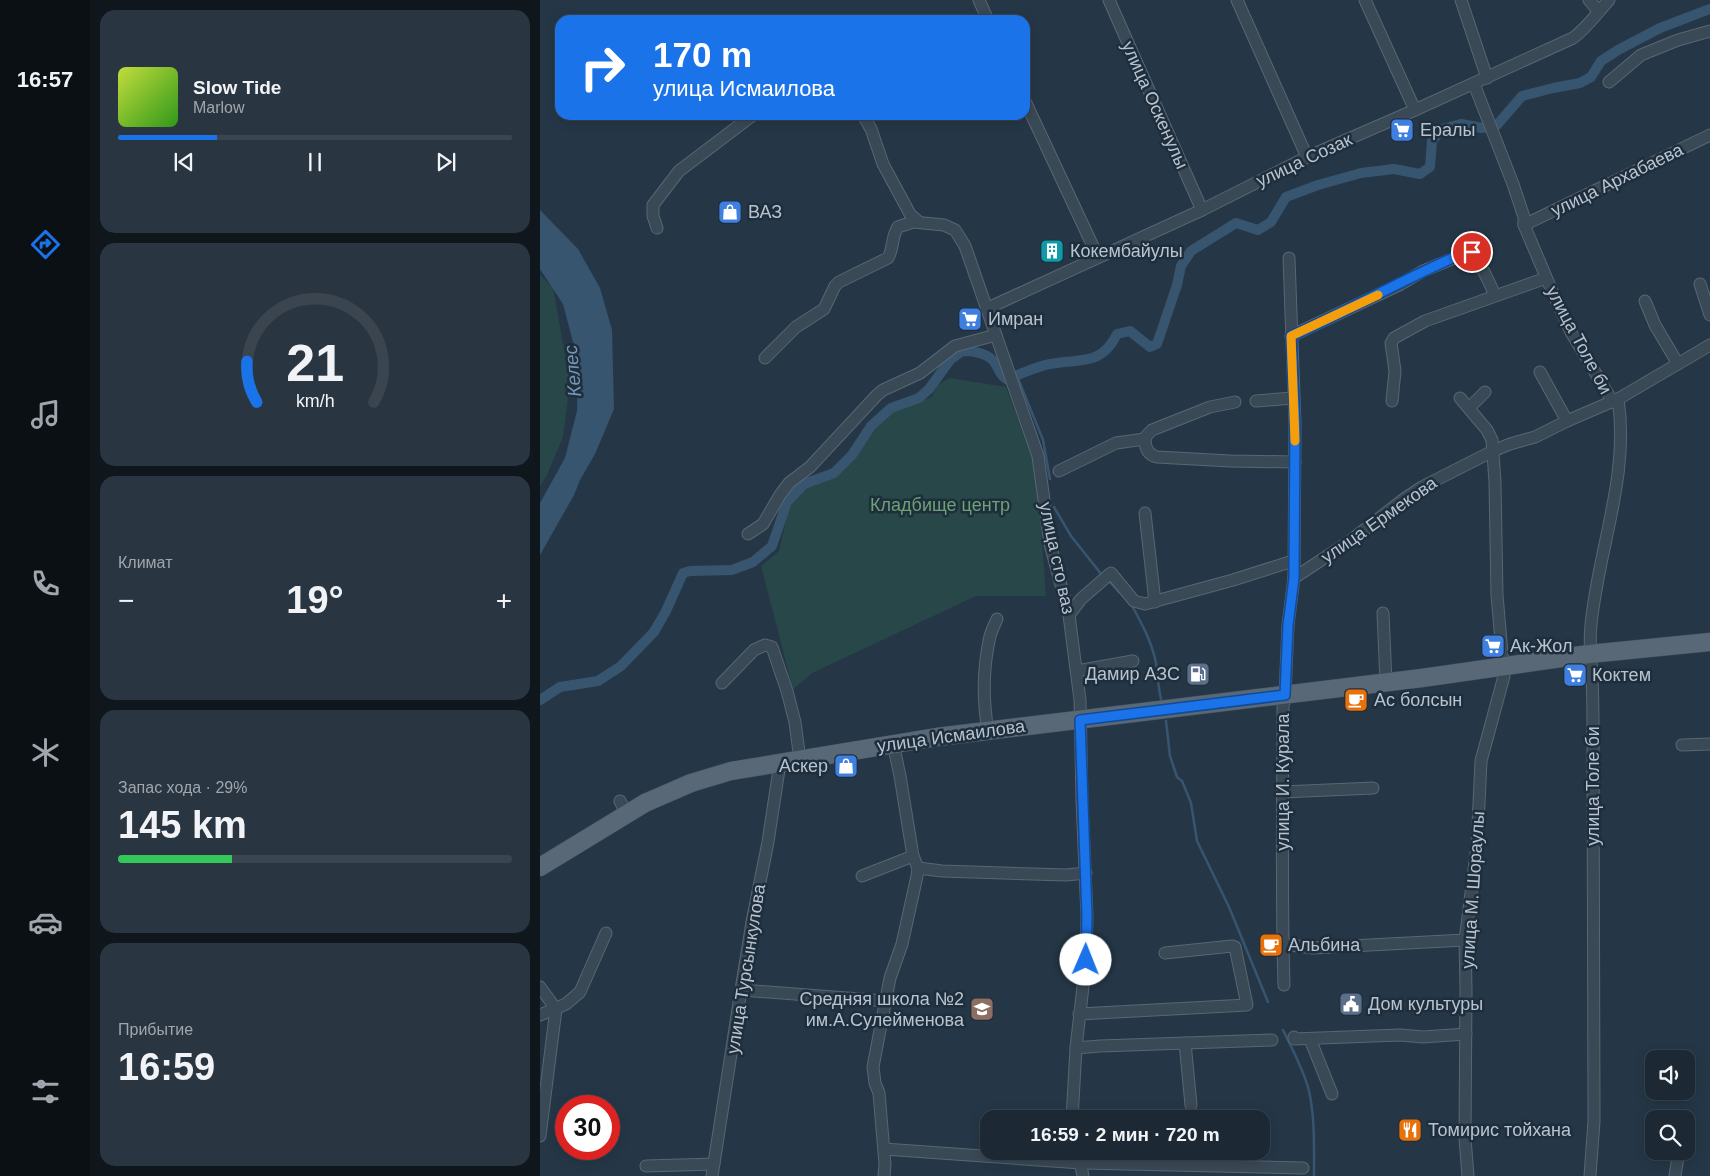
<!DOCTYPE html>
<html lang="ru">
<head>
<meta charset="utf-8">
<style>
	:root { --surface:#1c2935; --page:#293541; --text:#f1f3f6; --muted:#a0a6ad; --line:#3a4550; --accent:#1a73e8 }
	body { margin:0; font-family:Arial,sans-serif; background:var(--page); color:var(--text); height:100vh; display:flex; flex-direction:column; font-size:19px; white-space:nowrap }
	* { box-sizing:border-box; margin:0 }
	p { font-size:16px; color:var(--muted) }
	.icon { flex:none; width:28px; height:28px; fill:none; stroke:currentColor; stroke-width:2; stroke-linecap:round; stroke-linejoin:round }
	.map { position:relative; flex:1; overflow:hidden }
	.drawer { display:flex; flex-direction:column; gap:10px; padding:10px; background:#0f171d; width:450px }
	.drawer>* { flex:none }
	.guide { position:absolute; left:15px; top:15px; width:475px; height:105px; border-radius:15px; box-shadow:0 2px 12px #0003,0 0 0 1px var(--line); background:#1a73e8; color:#fff; overflow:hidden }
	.controls { position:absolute; left:1105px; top:1050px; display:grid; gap:10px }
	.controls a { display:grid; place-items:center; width:50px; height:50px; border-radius:10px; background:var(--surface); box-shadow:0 2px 12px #0003,0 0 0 1px var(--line); font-size:25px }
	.speed { position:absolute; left:15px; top:1095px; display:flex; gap:10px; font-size:25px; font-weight:700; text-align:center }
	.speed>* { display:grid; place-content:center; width:65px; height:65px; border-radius:50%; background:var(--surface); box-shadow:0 2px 12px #0003,0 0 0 1px var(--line); line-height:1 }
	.speed .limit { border:8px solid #d22; background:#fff; color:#111 }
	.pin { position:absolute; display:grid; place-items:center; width:42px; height:42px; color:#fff; margin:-21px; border:2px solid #fff; border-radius:50%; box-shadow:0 1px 5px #0007 }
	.me { position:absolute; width:55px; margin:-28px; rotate:1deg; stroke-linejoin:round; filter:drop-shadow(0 0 4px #0008) }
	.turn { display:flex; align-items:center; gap:18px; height:105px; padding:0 15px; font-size:22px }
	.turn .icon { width:65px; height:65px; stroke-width:2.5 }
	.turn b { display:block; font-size:35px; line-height:42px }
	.big { font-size:38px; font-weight:800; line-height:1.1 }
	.drawer .widget { flex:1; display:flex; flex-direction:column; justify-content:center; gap:8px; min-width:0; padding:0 18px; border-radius:15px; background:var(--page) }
	.drawer .dial { align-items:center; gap:0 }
	.dial svg { height:130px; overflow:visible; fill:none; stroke:var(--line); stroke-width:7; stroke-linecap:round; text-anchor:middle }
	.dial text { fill:var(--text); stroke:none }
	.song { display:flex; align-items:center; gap:15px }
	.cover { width:60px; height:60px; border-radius:8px; background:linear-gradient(135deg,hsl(70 70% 55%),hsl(110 70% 35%)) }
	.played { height:5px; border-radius:2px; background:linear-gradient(90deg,var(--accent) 25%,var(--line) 25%) }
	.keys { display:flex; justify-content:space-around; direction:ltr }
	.heat { display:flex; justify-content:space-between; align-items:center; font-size:28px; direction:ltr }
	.charge { height:8px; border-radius:4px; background:linear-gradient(90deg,#34c759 29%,var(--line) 0) }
	.trip { position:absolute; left:440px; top:1110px; width:290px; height:50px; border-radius:15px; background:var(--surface); box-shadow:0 2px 12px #0003,0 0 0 1px var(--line); font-weight:800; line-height:50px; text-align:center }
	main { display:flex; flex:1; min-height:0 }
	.tab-bar { display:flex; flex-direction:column; width:90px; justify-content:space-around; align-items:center; background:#0b1015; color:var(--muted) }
	.tab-bar .icon { width:35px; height:35px }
	.tab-bar .selected { color:var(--accent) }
	.tab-bar b { font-size:22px; color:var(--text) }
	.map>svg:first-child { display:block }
</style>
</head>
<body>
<main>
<nav class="tab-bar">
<b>16:57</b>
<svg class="icon selected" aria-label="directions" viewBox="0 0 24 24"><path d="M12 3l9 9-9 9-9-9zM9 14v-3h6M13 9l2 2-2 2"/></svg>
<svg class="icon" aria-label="music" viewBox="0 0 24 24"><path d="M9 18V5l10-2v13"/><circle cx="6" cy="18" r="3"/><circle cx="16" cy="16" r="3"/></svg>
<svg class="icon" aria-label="phone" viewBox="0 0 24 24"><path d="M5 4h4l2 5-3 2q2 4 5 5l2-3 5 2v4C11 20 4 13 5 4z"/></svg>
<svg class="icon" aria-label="climate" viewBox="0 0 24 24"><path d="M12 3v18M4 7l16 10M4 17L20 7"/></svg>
<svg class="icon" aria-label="car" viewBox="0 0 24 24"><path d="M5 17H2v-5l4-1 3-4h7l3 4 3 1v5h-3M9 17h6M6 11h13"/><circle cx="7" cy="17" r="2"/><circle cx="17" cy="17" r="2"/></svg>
<svg class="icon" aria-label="filters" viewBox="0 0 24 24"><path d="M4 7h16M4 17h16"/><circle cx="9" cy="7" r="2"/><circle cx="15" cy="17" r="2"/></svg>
</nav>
<section class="drawer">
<div class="widget">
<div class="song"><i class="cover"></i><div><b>Slow Tide</b><p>Marlow</p></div></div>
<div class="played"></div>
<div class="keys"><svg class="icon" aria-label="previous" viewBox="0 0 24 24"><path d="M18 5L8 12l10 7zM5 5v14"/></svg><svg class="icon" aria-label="pause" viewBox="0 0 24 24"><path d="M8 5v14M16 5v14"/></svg><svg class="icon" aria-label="next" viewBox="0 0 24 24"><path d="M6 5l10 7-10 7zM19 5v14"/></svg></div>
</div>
<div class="widget dial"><svg viewBox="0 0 100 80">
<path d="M14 69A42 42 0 1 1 86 69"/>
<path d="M14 69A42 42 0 0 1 8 44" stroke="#1a73e8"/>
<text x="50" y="56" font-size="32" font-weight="700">21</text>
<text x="50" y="72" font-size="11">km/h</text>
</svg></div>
<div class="widget"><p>Климат</p>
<div class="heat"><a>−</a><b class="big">19°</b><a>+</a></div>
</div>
<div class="widget"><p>Запас хода · 29%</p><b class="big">145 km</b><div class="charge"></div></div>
<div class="widget"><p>Прибытие</p><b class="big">16:59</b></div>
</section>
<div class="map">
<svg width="1170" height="1176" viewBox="0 0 1170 1176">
	<rect width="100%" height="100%" fill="#253747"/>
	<!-- green -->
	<g fill="#274748">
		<polygon points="0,275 13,288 30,382 23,437 6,477 0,486"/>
		<polygon points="410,378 466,387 494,463 498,483 506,596 436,596 272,673 253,689 221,566 239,551 250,503 266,485 298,474 309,462 344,416 392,397 397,385"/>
	</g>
	<!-- water -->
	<polygon fill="#37556f" points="0,210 38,249 60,288 72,330 74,409 55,454 40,480 34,495 0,555 0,503 25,458 37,411 38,361 23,304 0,269"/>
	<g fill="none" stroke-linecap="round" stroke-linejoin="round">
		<!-- stream -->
		<g stroke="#37556f" stroke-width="2.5">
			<polyline points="477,376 503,440 510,479"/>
			<polyline points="514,507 531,536 562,575"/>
			<polyline points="568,580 580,593"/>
			<path d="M591,604c10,18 21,38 25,59 2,12 2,24 5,36"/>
			<polyline points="626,721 630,756 637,777 642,781 651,803 657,841 689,907 728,1002"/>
			<path d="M743,1030c9,19 21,40 26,61 6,27 5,57 5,85"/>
		</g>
		<!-- canal -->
		<path stroke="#37556f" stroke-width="10" d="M0,700l20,-13 38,-6 23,-15 33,-34 12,-21 17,-38 7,-2 42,-1 21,-8 19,-16 15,-44 17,-18 30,-11 18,-18 19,-29 20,-18 28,-10 10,-9 21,-29 12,-9c10,0 26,2 33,12 4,6 4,11 11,16 15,-4 30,-13 44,-15 29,-6 51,3 67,-30l13,-3 20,16 7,-3 20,-59 4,-19 10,-15 45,-28 22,7 13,-8 15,-25 32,-12 43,-12 33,-4 26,5 10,-7 2,-26 10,-12 19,-5 21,4 15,-3 25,-29 31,-8 27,-5 11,-6 10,-16 17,-11 42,-22 50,-19"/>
		<!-- street casing -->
		<g stroke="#596673" stroke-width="13">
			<g id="street">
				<polyline points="439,0 448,20"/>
				<polyline points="569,0 662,210"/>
				<polyline points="697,0 767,157"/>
				<polyline points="825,0 875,110"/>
				<polyline points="921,0 947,78"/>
				<polyline points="1049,0 1058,11"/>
				<polyline points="1069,82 1101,55 1138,40 1170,31"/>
				<polyline points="934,84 973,184 984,217 984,225 1015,298 1032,334 1073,402"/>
				<polyline points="485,101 558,257"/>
				<polyline points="323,115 331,129 343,164 370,214 379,222"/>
				<polyline points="984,225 1170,135"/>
				<polyline points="117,228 113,216 113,205 139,171 213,115"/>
				<polyline points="1160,284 1170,315"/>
				<polyline points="1105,301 1115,325 1138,364"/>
				<path d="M448,308l214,-98 105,-53 108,-47 158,-72c14,-10 24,-25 36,-38"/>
				<path d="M751,336l110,-52 22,-13 46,-19c10,5 21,33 26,43"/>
				<path d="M225,358l31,-31 28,-18 11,-23 4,-4 49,-24c6,-10 3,-21 10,-31l15,-5 31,3 11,5 10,16 73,210 12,88 19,71 11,85 2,101 5,115 -1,44 -10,88 -4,71"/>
				<polyline points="1000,372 1027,421"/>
				<polyline points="920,398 947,430 952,440 955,482 957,595 964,676 941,761 937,846 925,940 926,990 925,1138 928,1176"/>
				<polyline points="716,401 753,398"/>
				<polyline points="852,401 855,371 851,343 854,338 885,321 1006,278"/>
				<polyline points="929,408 945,392"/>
				<path d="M605,439c0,9 3,16 12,18l73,4 65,1"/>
				<polyline points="605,439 607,435 612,430 670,407 695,402"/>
				<polyline points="519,471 576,443 605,439"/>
				<polyline points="605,513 615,602"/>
				<polyline points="208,534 223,524 240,495 249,483 270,467 337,395 343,390 380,373 415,346 456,335"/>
				<polyline points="754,578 810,541 864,499 882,487 953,451 970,444 995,437 1027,421 1078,399 1170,345"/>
				<polyline points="843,613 846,682"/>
				<polyline points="529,615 541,599 571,573 594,601 605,604 693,580 753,561"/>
				<polyline points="537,671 593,661"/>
				<polyline points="182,683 214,650 225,645 232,647 247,691 255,722 260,760"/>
				<path d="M448,731c-5,-29 -5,-61 1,-90 1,-8 5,-15 8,-22"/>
				<polyline points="1142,745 1170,744"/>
				<polyline points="743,792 833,788"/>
				<polyline points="80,801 86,813"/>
				<polyline points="378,868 402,871 526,875 546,873"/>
				<polyline points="322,876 373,856"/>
				<polyline points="743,944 773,948 925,940"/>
				<path d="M744,985c-3,-93 -1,-185 -1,-278l2,-12 3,-70 6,-47 1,-154 -6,-166"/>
				<polyline points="0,987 16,1009 0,1136"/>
				<polyline points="201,990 346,1001"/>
				<polyline points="539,1014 707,1005 695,947 692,946 625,953"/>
				<polyline points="0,1015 26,1004 40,992 66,933"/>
				<polyline points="754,1037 754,1039 860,1035 883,1037 926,1034"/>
				<polyline points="770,1039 792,1094"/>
				<polyline points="645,1043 651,1105"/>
				<polyline points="536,1048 560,1046 732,1040"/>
				<polyline points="344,1149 541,1163 763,1168"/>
				<polyline points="538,1151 543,1176"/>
				<polyline points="106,1166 174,1164"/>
				<polyline points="172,1176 201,990 212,922 228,842 240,763"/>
				<polyline points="344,1176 345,1164 339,1093 335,1083 333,1067 350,978 362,944 377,876 378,868 373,856 360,776 353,743"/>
				<path d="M1050,1176l4,-55 -1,-386c0,-19 0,-38 -1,-57 -1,-18 -3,-35 -1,-53 7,-75 39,-150 27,-226"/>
				<polyline points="1135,1176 1139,1151"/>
			</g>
		</g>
		<!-- primary casing -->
		<g stroke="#44525f" stroke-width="19">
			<polyline id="primary" points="0,867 105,803 151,783 191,771 397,737 882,678 1049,654 1170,642"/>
		</g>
		<!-- street -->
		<use href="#street" stroke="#3a4956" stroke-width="11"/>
		<!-- primary -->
		<use href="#primary" stroke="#586876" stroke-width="18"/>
	</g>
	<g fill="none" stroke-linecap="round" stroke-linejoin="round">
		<!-- route casing -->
		<g stroke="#114b97" stroke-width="12">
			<path id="route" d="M546,960l1,-44 -7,-196 205,-25 3,-70 6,-47 1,-154 -4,-88c59,-26 114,-58 173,-83l8,-1"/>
		</g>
		<!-- route -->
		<use href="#route" stroke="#1a73e8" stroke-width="9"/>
		<!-- slow -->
		<polyline stroke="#f59e0b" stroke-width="9" points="755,441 751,336 838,295"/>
	</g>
	<!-- icons -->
	<defs>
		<g id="supermarket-square" transform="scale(1.25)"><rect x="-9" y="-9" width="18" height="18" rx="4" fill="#3f7fe0" stroke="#1e2e3c"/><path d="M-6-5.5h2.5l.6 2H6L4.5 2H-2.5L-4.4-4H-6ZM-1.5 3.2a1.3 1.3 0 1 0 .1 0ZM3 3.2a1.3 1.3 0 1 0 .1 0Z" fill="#fff"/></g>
		<g id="shop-square" transform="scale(1.25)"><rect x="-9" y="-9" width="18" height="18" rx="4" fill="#3f7fe0" stroke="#1e2e3c"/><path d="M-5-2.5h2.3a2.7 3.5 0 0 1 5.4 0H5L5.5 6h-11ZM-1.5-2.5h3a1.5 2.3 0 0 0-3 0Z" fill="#fff"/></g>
		<g id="building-square" transform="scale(1.25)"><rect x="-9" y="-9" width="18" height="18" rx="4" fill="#0f9aa8" stroke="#1e2e3c"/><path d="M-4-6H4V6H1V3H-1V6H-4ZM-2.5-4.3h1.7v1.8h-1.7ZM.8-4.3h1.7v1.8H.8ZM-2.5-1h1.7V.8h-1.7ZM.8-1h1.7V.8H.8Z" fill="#fff"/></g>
		<g id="fuel-square" transform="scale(1.25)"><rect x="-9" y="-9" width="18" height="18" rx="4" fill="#5c6f8a" stroke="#1e2e3c"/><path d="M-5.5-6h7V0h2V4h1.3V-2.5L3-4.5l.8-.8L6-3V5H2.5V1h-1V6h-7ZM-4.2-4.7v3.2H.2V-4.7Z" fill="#fff"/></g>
		<g id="cafe-square" transform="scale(1.25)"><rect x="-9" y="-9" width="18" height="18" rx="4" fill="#e8710a" stroke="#1e2e3c"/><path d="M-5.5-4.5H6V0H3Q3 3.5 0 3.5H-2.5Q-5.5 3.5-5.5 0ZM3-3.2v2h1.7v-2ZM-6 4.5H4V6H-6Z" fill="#fff"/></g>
		<g id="civic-square" transform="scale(1.25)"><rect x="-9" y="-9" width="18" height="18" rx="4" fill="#5c6f8a" stroke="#1e2e3c"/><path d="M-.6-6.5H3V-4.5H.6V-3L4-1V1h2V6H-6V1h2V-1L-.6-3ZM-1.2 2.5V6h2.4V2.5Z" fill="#fff"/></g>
		<g id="school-square" transform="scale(1.25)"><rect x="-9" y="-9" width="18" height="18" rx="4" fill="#8d6e63" stroke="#1e2e3c"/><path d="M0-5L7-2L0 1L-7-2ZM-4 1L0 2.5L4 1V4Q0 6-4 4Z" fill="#fff"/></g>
		<g id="restaurant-square" transform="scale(1.25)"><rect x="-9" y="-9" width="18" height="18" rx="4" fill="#e8710a" stroke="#1e2e3c"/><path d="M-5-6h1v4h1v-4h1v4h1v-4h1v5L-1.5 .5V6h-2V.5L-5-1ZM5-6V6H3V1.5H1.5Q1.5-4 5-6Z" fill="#fff"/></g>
	</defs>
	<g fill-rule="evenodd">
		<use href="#supermarket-square" x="862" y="130"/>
		<use href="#shop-square" x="190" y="212"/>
		<use href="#building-square" x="512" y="251"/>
		<use href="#supermarket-square" x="430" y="319"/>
		<use href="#supermarket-square" x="953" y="646"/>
		<use href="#fuel-square" x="658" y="674"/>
		<use href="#supermarket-square" x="1035" y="675"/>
		<use href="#cafe-square" x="816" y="700"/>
		<use href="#shop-square" x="306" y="766"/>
		<use href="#cafe-square" x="731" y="945"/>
		<use href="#civic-square" x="811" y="1004"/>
		<use href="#school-square" x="442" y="1009"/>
		<use href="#restaurant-square" x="870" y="1130"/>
	</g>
	<g text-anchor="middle" stroke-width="5" stroke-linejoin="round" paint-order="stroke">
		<!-- street labels -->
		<g font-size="18" fill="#b8c3cf" stroke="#1e2e3c">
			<text transform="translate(615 105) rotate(66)" y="6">улица Оскенулы</text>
			<text transform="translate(764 160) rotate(-25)" y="6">улица Созак</text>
			<text transform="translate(1077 180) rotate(-26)" y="6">улица Архабаева</text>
			<text transform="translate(1039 340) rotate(62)" y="6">улица Толе би</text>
			<text transform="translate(839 520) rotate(-35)" y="6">улица Ермекова</text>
			<text transform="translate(517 558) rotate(78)" y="6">улица сто ваз</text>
			<text transform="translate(411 736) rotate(-8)" y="6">улица Исмаилова</text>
			<text transform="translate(743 782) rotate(-90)" y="6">улица И. Курала</text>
			<text transform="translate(1053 786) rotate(-90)" y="6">улица Толе би</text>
			<text transform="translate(933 890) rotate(-86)" y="6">улица М. Шораулы</text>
			<text transform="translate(206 969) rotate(-81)" y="6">улица Турсынкулова</text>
		</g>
		<!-- poi labels -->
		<g font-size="18" fill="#b8c3cf" stroke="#1e2e3c" text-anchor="start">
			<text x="880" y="136">Ералы</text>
			<text x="208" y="218">ВАЗ</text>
			<text x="530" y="257">Кокембайулы</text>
			<text x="448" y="325">Имран</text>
			<text x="970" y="652">Ак-Жол</text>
			<text x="640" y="680" text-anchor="end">Дамир АЗС</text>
			<text x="1052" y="681">Коктем</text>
			<text x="834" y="706">Ас болсын</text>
			<text x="288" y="772" text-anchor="end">Аскер</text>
			<text x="748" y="951">Альбина</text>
			<text x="424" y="1005" text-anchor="end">Средняя школа №2<tspan x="424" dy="21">им.А.Сулейменова</tspan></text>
			<text x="828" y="1010">Дом культуры</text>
			<text x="888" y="1136">Томирис тойхана</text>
		</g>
		<!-- park labels -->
		<g font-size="18" fill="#6da273" stroke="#1e2e3c">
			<text x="400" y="511">Кладбище центр</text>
		</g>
		<!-- water labels -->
		<g font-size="19" font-style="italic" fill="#7597b5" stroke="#1e2e3c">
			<text transform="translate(32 371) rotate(-95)" y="7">Келес</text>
		</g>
	</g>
</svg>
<div class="controls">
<a><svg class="icon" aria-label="sound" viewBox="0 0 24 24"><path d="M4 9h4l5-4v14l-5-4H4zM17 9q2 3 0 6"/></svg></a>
<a><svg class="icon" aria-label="search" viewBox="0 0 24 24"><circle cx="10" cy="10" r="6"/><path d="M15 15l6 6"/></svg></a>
</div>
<div class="speed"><div class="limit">30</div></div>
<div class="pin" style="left:932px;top:252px;background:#d93025"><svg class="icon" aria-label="arrive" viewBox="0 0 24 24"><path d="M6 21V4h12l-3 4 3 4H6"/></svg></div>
<svg class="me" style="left:546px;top:960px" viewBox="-20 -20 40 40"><circle r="19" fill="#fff"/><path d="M0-13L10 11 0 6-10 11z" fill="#1a73e8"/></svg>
<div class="trip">16:59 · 2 мин · 720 m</div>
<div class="guide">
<div class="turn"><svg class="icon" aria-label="right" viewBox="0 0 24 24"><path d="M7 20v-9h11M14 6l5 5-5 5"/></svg><div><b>170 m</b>улица Исмаилова</div></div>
</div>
</div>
</main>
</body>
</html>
